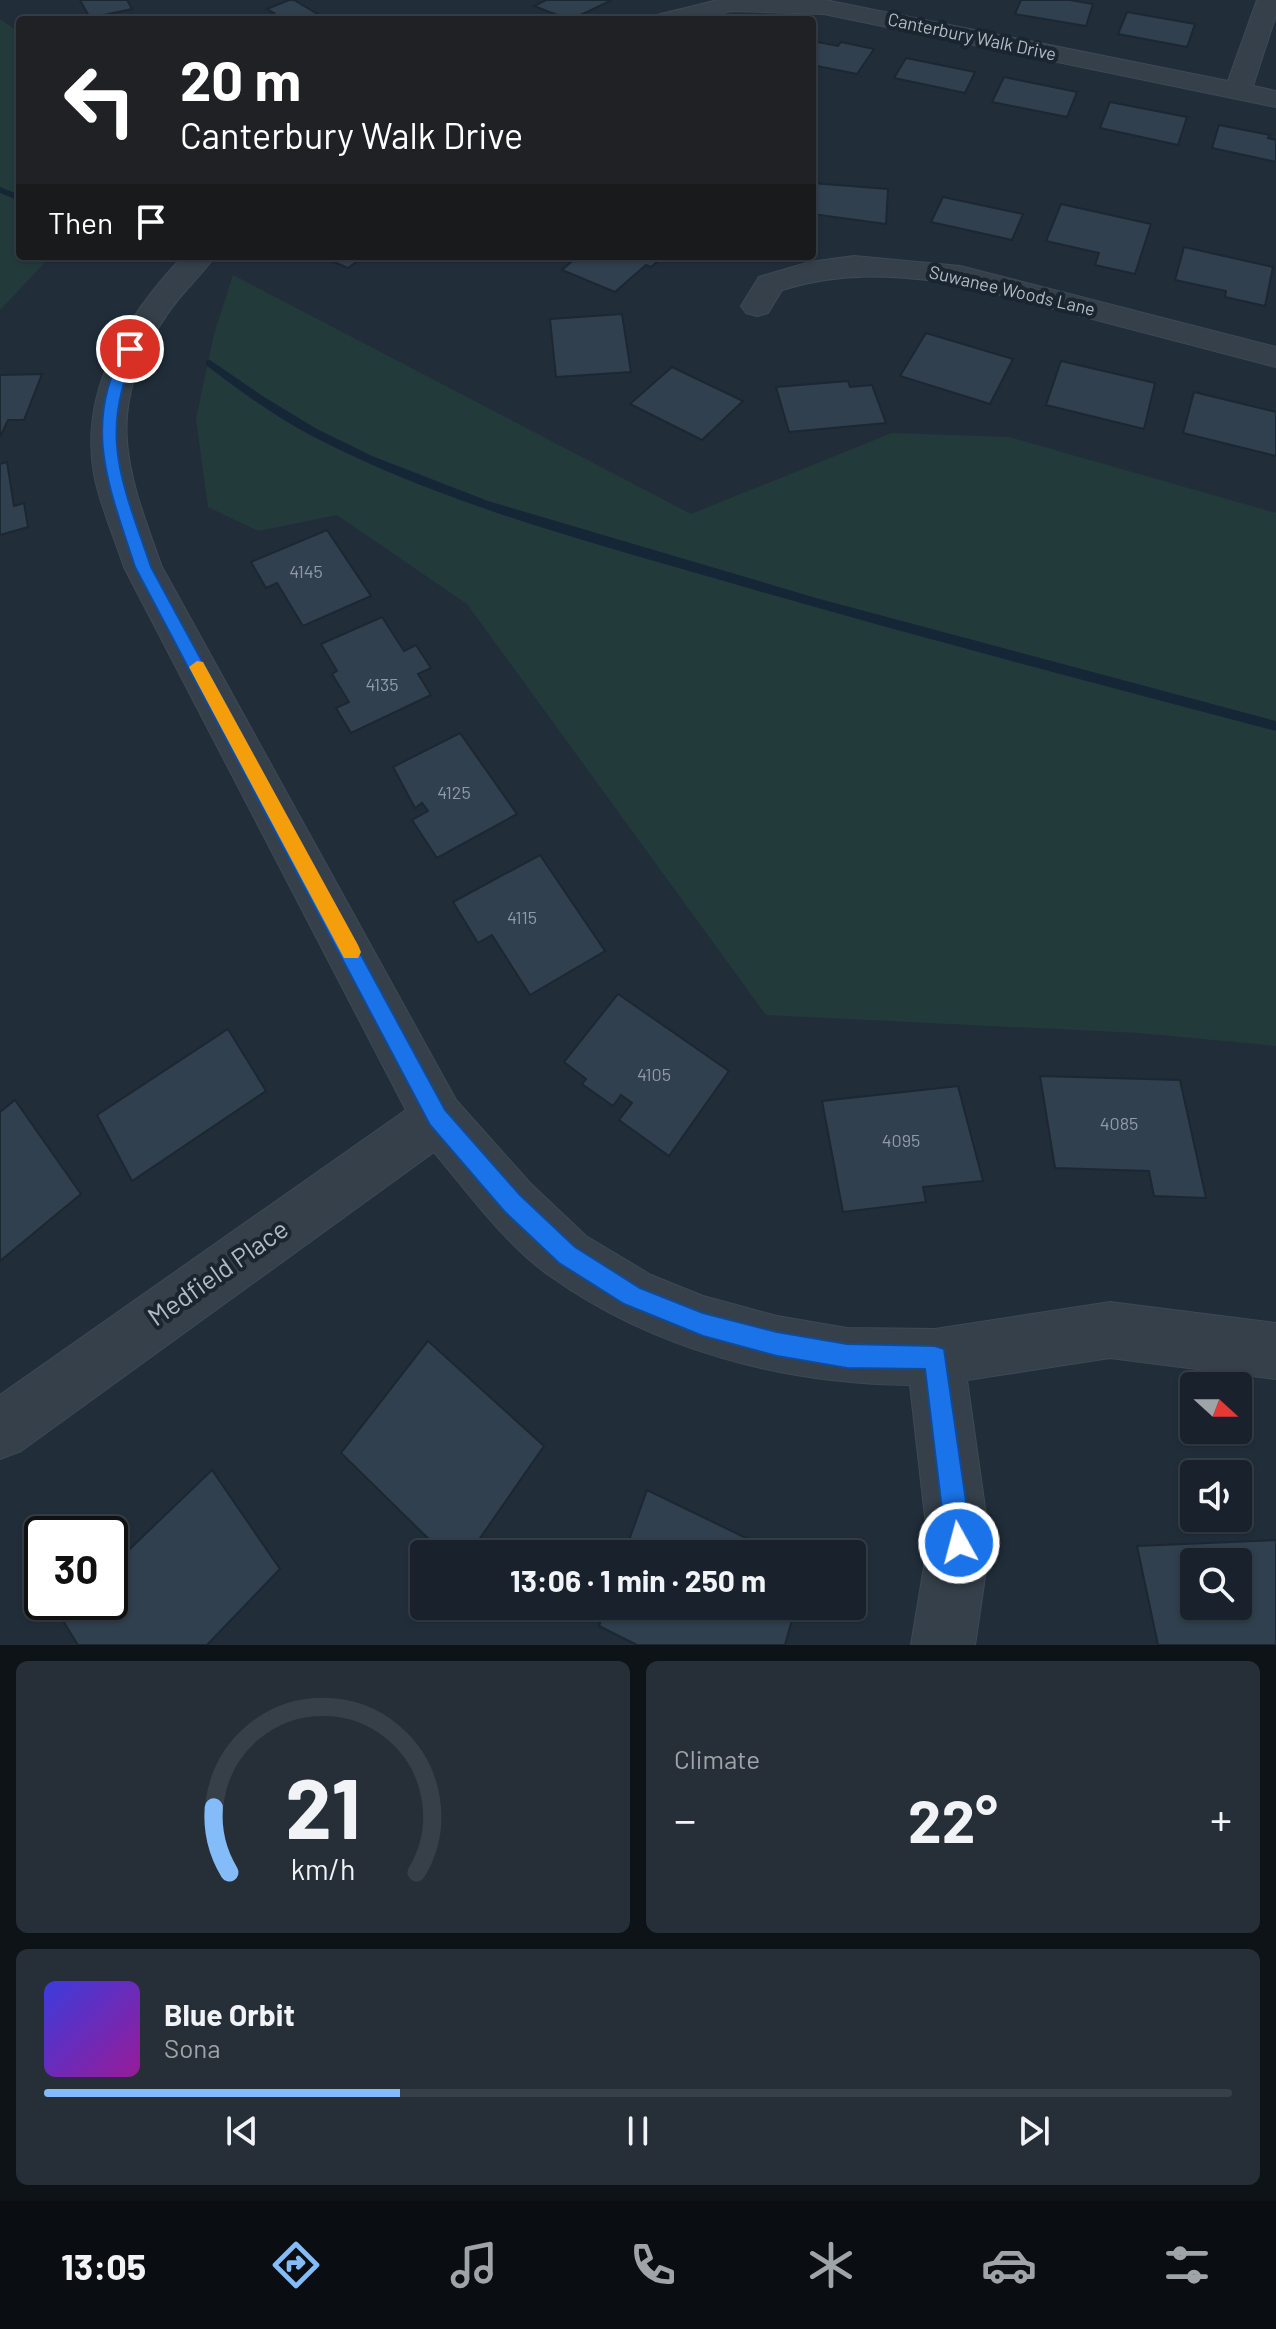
<!DOCTYPE html>
<html lang="en">
<head>
<meta charset="utf-8">
<style>
	:root { --surface:#19222c; --page:#262f38; --text:#f1f3f6; --muted:#9fa4a9; --line:#373f48; --accent:#83bcf8 }
	body { margin:0; font-family:Barlow,sans-serif; background:var(--page); color:var(--text); height:100vh; display:flex; flex-direction:column; font-size:30px; white-space:nowrap }
	* { box-sizing:border-box; margin:0 }
	p { font-size:26px; color:var(--muted) }
	.icon { flex:none; width:44px; height:44px; fill:none; stroke:currentColor; stroke-width:2; stroke-linecap:round; stroke-linejoin:round }
	.map { position:relative; height:1645px; overflow:hidden }
	.sheet { display:flex; flex-direction:column; gap:16px; padding:16px; background:#0e1318; flex:1 }
	.sheet>* { flex:none }
	.guide { position:absolute; left:16px; top:16px; width:800px; height:244px; border-radius:8px; box-shadow:0 2px 6px #0004,0 0 0 2px var(--line); background:#202124; color:#fff; overflow:hidden }
	.needle { width:52px; rotate:111deg }
	.buttons { position:absolute; left:1180px; top:1372px; display:grid; gap:16px }
	.buttons a { display:grid; place-items:center; width:72px; height:72px; border-radius:8px; background:var(--surface); box-shadow:0 2px 6px #0004,0 0 0 2px var(--line); font-size:40px }
	.speed { position:absolute; left:24px; top:1516px; display:flex; gap:16px; font-size:40px; font-weight:700; text-align:center }
	.speed>* { display:grid; place-content:center; width:104px; height:104px; border-radius:50%; background:var(--surface); box-shadow:0 2px 6px #0004,0 0 0 2px var(--line); line-height:1 }
	.speed .limit { border:4px solid #111; border-radius:12px; background:#fff; color:#111 }
	.pin { position:absolute; display:grid; place-items:center; width:68px; height:68px; color:#fff; margin:-34px; border:4px solid #fff; border-radius:50%; box-shadow:0 2px 8px #0007 }
	.me { position:absolute; width:88px; margin:-44px; rotate:353deg; stroke-linejoin:round; filter:drop-shadow(0 0 6px #0008) }
	.turn { display:flex; align-items:center; gap:28px; height:168px; padding:0 32px; font-size:36px }
	.turn .icon { width:104px; height:104px; stroke-width:2.5 }
	.turn b { display:block; font-size:56px; line-height:68px }
	.then { display:flex; align-items:center; height:76px; padding:0 32px; background:#0003; gap:16px; font-size:30px }
	.big { font-size:60px; font-weight:700; line-height:1.1 }
	.sheet .card { flex:1; display:flex; flex-direction:column; justify-content:center; gap:12px; min-width:0; padding:0 28px; border-radius:12px; background:var(--page) }
	.sheet .dial { align-items:center; gap:0 }
	.dial svg { height:208px; overflow:visible; fill:none; stroke:var(--line); stroke-width:7; stroke-linecap:round; text-anchor:middle }
	.dial text { fill:var(--text); stroke:none }
	.song { display:flex; align-items:center; gap:24px }
	.cover { width:96px; height:96px; border-radius:12px; background:linear-gradient(135deg,hsl(240 70% 55%),hsl(300 70% 35%)) }
	.played { height:8px; border-radius:4px; background:linear-gradient(90deg,var(--accent) 30%,var(--line) 30%) }
	.keys { display:flex; justify-content:space-around; direction:ltr }
	.heat { display:flex; justify-content:space-between; align-items:center; font-size:44px; direction:ltr }
	.sheet .tiles { flex:1; display:grid; gap:16px; grid-template-columns:1fr 1fr }
	.card:last-child { grid-column:span 2 }
	.trip { position:absolute; left:410px; top:1540px; width:456px; height:80px; border-radius:8px; background:var(--surface); box-shadow:0 2px 6px #0004,0 0 0 2px var(--line); font-weight:700; line-height:80px; text-align:center }
	.dock { display:flex; height:128px; justify-content:space-around; align-items:center; background:#0a0e12; color:var(--muted) }
	.dock .icon { width:56px; height:56px }
	.dock .current { color:var(--accent) }
	.dock b { font-size:36px; color:var(--text) }
	.map>svg:first-child { display:block }
</style>
</head>
<body>
<div class="map">
<svg width="1276" height="1645" viewBox="0 0 1276 1645">
	<rect width="100%" height="100%" fill="#212e3a"/>
	<!-- green -->
	<g fill="#233a3b">
		<polygon points="0,19 20,33 20,256 51,256 0,310"/>
		<polygon points="233,275 691,514 892,433 1009,437 1276,513 1276,1046 1139,1033 766,1015 467,604 337,515 258,531 208,507 196,419 214,334"/>
	</g>
	<g fill="none" stroke-linecap="round" stroke-linejoin="round">
		<!-- stream -->
		<g fill="#152637" fill-rule="evenodd">
			<polygon points="0,187 20,195 20,201 0,193"/>
			<path d="M210,360l54,37 53,32 55,27 116,45 328,97 460,123v10c-189,-50 -378,-99 -566,-154 -135,-39 -273,-76 -398,-141 -38,-20 -72,-45 -106,-71v-4z"/>
		</g>
	</g>
	<!-- building -->
	<g fill="#30404e" stroke="#1c2731" stroke-width="2" fill-rule="evenodd">
		<polygon points="80,0 127,0 132,9 90,18"/>
		<polygon points="289,0 294,0 324,18 256,20 274,13 267,9"/>
		<polygon points="546,0 612,0 570,20 534,6"/>
		<polygon points="1021,0 1070,0 1093,4 1086,26 1015,14"/>
		<polygon points="1127,12 1195,24 1187,47 1118,34"/>
		<polygon points="812,41 838,46 841,42 874,49 857,74 812,65"/>
		<polygon points="906,58 975,72 965,93 894,78"/>
		<polygon points="1004,77 1077,92 1067,117 992,102"/>
		<polygon points="1110,102 1187,117 1178,145 1100,128"/>
		<polygon points="1219,125 1270,135 1268,138 1276,140 1276,162 1212,148"/>
		<polygon points="812,183 888,189 886,224 812,214"/>
		<polygon points="943,197 1023,214 1012,240 931,222"/>
		<polygon points="1061,204 1151,224 1135,274 1095,265 1099,253 1046,241"/>
		<polygon points="1184,247 1273,267 1265,306 1225,297 1226,291 1175,280"/>
		<polygon points="320,256 364,256 348,268"/>
		<polygon points="578,256 664,256 651,267 646,265 615,292 562,270"/>
		<polygon points="622,314 631,372 556,377 550,319"/>
		<polygon points="926,333 1013,359 990,404 900,376"/>
		<polygon points="1061,361 1155,383 1144,429 1046,405"/>
		<polygon points="672,367 743,401 702,440 630,404"/>
		<polygon points="42,374 24,420 8,420 0,437 0,375"/>
		<polygon points="848,381 850,387 872,385 886,423 789,432 776,387"/>
		<polygon points="1194,392 1276,412 1276,456 1183,433"/>
		<polygon points="7,462 14,506 24,503 28,527 0,535 0,464"/>
		<polygon points="327,530 371,596 303,626 277,583 266,588 251,562"/>
		<polygon points="382,617 404,651 416,645 431,668 418,674 431,695 351,733 336,708 349,702 332,674 337,671 321,644"/>
		<polygon points="460,733 517,814 437,858 412,820 428,811 422,803 415,808 393,767"/>
		<polygon points="540,855 605,951 530,995 492,935 478,943 453,902"/>
		<polygon points="618,994 729,1071 669,1156 619,1120 632,1103 621,1095 613,1106 582,1084 586,1079 564,1062"/>
		<polygon points="228,1029 266,1091 132,1181 97,1115"/>
		<polygon points="1040,1076 1180,1080 1206,1198 1154,1196 1149,1171 1055,1168"/>
		<polygon points="958,1086 983,1181 923,1187 926,1202 843,1212 822,1101"/>
		<polygon points="15,1100 81,1194 0,1261 0,1112"/>
		<polygon points="428,1341 544,1446 469,1554 444,1554 341,1453"/>
		<polygon points="212,1470 280,1569 207,1645 78,1645 60,1616 75,1602 110,1602 110,1568"/>
		<polygon points="647,1490 779,1554 624,1554"/>
		<path d="M1276,1540v105h-118l-21,-99zM1194,1562h44v44h-44z"/>
		<polygon points="606,1606 796,1606 785,1645 637,1645 599,1626"/>
	</g>
	<g fill="none" stroke-linecap="round" stroke-linejoin="round">
		<!-- minor casing -->
		<g stroke="#3e4953" stroke-width="2">
			<g id="minor">
				<polygon points="718,0 825,0 1228,81 1257,0 1276,0 1276,15 1253,86 1276,91 1276,107 824,14 731,11 696,20 654,20 657,15"/>
				<path d="M183,256h32c-14,20 -33,36 -47,57 -66,95 -42,155 -6,254l294,533 75,84 55,52 65,39 52,21 74,20 70,12 88,1 175,-27 166,21v56l-166,-21 -143,22 23,163 -15,102h-64l17,-102 -18,-158c-126,-1 -256,-35 -360,-109 -45,-32 -81,-82 -116,-124l-413,299 -21,8v-64l406,-285 -282,-543c-10,-31 -24,-61 -30,-93 -15,-86 33,-158 89,-218z"/>
				<path d="M854,256l106,10 316,81v20l-317,-83c-62,-9 -117,-13 -177,6l-14,23 -11,3 -11,-3 -5,-7 18,-29 51,-15z"/>
			</g>
		</g>
		<!-- minor -->
		<use href="#minor" fill="#35404a" fill-rule="evenodd"/>
	</g>
	<!-- route -->
	<path fill="#1a73e8" stroke="#114b97" stroke-width="2" d="M126,346l11,3c-40,85 -14,135 14,218l294,543 75,85 55,52 65,41 63,25 74,19 70,12 88,2 9,3 28,194 -4,9 -9,4 -9,-4 -4,-9 -21,-174 -78,-1 -70,-12 -74,-20 -79,-32 -65,-41 -55,-52 -74,-86 -295,-558c-25,-78 -55,-143 -9,-221z"/>
	<!-- slow -->
	<polygon fill="#f59e0b" points="197,661 203,662 358,945 361,952 358,958 344,958 189,667"/>
	<g text-anchor="middle" stroke-width="8" stroke-linejoin="round" paint-order="stroke">
		<!-- far-street labels -->
		<g font-size="18" fill="#b0bbc6" stroke="#1a252f">
			<text transform="translate(972 37) rotate(12)" y="6">Canterbury Walk Drive</text>
			<text transform="translate(1012 291) rotate(13)" y="6">Suwanee Woods Lane</text>
		</g>
		<!-- number labels -->
		<g font-size="18" fill="#8f9ba7">
			<text x="306" y="578">4145</text>
			<text x="382" y="691">4135</text>
			<text x="454" y="799">4125</text>
			<text x="522" y="924">4115</text>
			<text x="654" y="1081">4105</text>
			<text x="1119" y="1130">4085</text>
			<text x="901" y="1147">4095</text>
		</g>
		<!-- near-street labels -->
		<g font-size="26" fill="#b0bbc6" stroke="#1a252f">
			<text transform="translate(218 1273) rotate(-35)" y="9">Medfield Place</text>
		</g>
	</g>
</svg>
<div class="buttons">
<a><svg class="needle" viewBox="-14 -14 28 28"><path d="M0-13l5 13h-10z" fill="#e53935"/><path d="M0 13l5-13h-10z" fill="#9fa4a9"/></svg></a>
<a><svg class="icon" aria-label="sound" viewBox="0 0 24 24"><path d="M4 9h4l5-4v14l-5-4H4zM17 9q2 3 0 6"/></svg></a>
<a><svg class="icon" aria-label="search" viewBox="0 0 24 24"><circle cx="10" cy="10" r="6"/><path d="M15 15l6 6"/></svg></a>
</div>
<div class="speed"><div class="limit">30</div></div>
<div class="pin" style="left:130px;top:349px;background:#d93025"><svg class="icon" aria-label="arrive" viewBox="0 0 24 24"><path d="M6 21V4h12l-3 4 3 4H6"/></svg></div>
<svg class="me" style="left:959px;top:1543px" viewBox="-20 -20 40 40"><circle r="17" fill="#1a73e8" stroke="#fff" stroke-width="3"/><path d="M0-11L8 9 0 5-8 9z" fill="#fff"/></svg>
<div class="trip">13:06 · 1 min · 250 m</div>
<div class="guide">
<div class="turn"><svg class="icon" aria-label="left" viewBox="0 0 24 24"><path d="M17 20v-9H6M10 6l-5 5 5 5"/></svg><div><b>20 m</b>Canterbury Walk Drive</div></div>
<div class="then">Then<svg class="icon" aria-label="arrive" viewBox="0 0 24 24"><path d="M6 21V4h12l-3 4 3 4H6"/></svg></div>
</div>
</div>
<section class="sheet">
<div class="tiles">
<div class="card dial"><svg viewBox="0 0 100 80">
<path d="M14 69A42 42 0 1 1 86 69"/>
<path d="M14 69A42 42 0 0 1 8 44" stroke="#83bcf8"/>
<text x="50" y="56" font-size="32" font-weight="700">21</text>
<text x="50" y="72" font-size="11">km/h</text>
</svg></div>
<div class="card"><p>Climate</p>
<div class="heat"><a>−</a><b class="big">22°</b><a>+</a></div>
</div>
<div class="card">
<div class="song"><i class="cover"></i><div><b>Blue Orbit</b><p>Sona</p></div></div>
<div class="played"></div>
<div class="keys"><svg class="icon" aria-label="previous" viewBox="0 0 24 24"><path d="M18 5L8 12l10 7zM5 5v14"/></svg><svg class="icon" aria-label="pause" viewBox="0 0 24 24"><path d="M8 5v14M16 5v14"/></svg><svg class="icon" aria-label="next" viewBox="0 0 24 24"><path d="M6 5l10 7-10 7zM19 5v14"/></svg></div>
</div>
</div>
</section>
<nav class="dock">
<b>13:05</b>
<svg class="icon current" aria-label="directions" viewBox="0 0 24 24"><path d="M12 3l9 9-9 9-9-9zM9 14v-3h6M13 9l2 2-2 2"/></svg>
<svg class="icon" aria-label="music" viewBox="0 0 24 24"><path d="M9 18V5l10-2v13"/><circle cx="6" cy="18" r="3"/><circle cx="16" cy="16" r="3"/></svg>
<svg class="icon" aria-label="phone" viewBox="0 0 24 24"><path d="M5 4h4l2 5-3 2q2 4 5 5l2-3 5 2v4C11 20 4 13 5 4z"/></svg>
<svg class="icon" aria-label="climate" viewBox="0 0 24 24"><path d="M12 3v18M4 7l16 10M4 17L20 7"/></svg>
<svg class="icon" aria-label="car" viewBox="0 0 24 24"><path d="M5 17H2v-5l4-1 3-4h7l3 4 3 1v5h-3M9 17h6M6 11h13"/><circle cx="7" cy="17" r="2"/><circle cx="17" cy="17" r="2"/></svg>
<svg class="icon" aria-label="filters" viewBox="0 0 24 24"><path d="M4 7h16M4 17h16"/><circle cx="9" cy="7" r="2"/><circle cx="15" cy="17" r="2"/></svg>
</nav>
</body>
</html>
